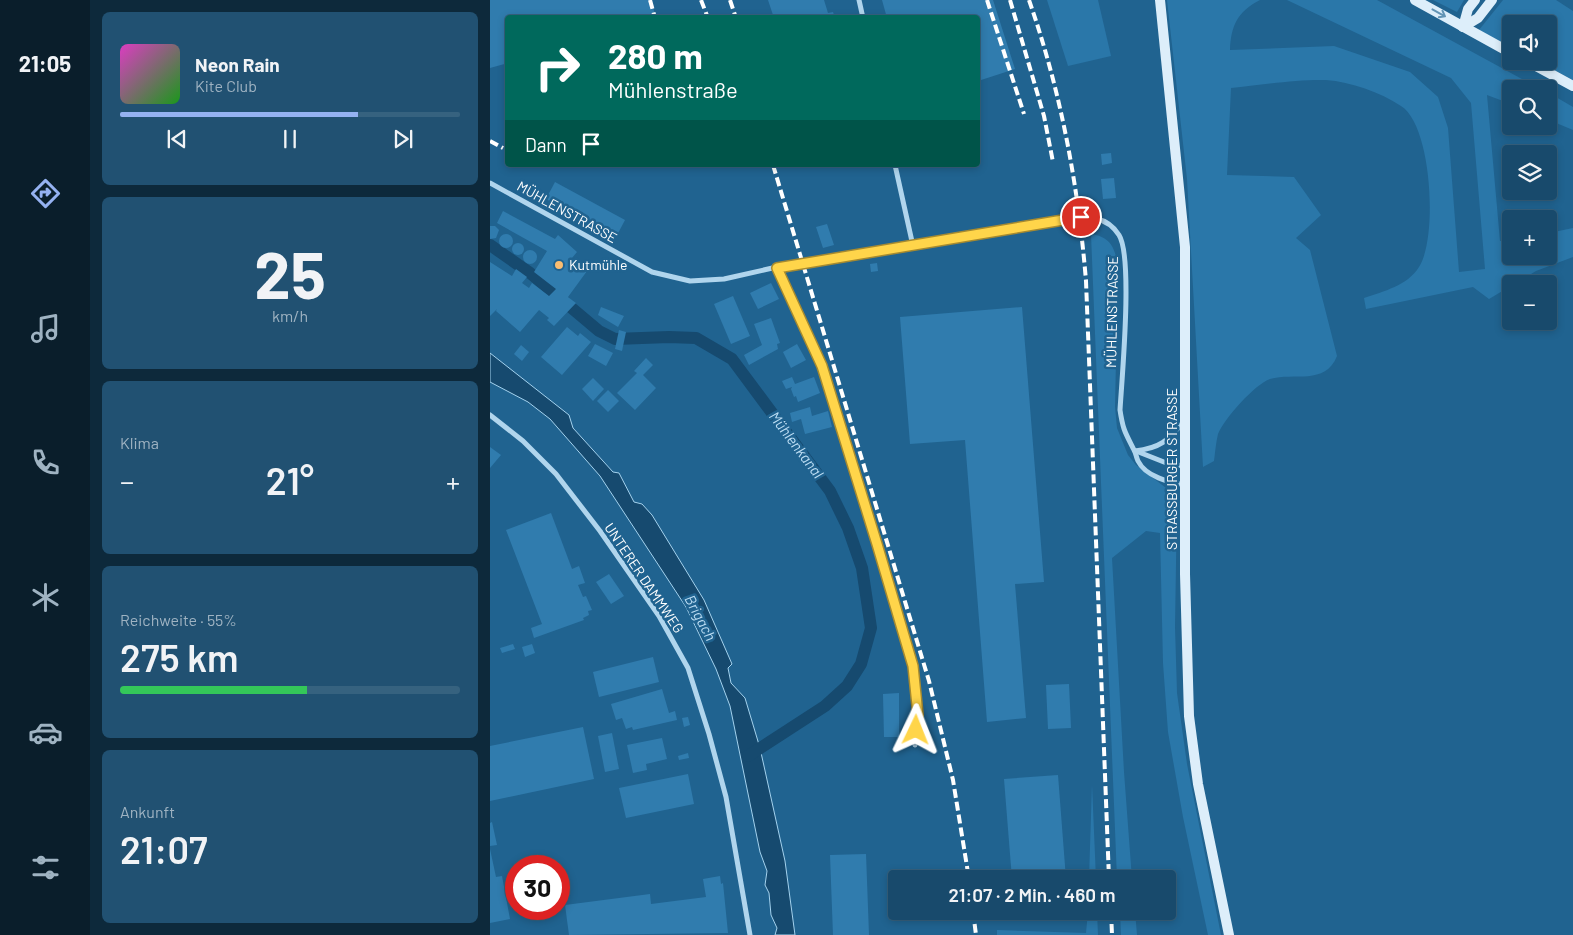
<!DOCTYPE html>
<html lang="de">
<head>
<meta charset="utf-8">
<style>
	:root { --surface:#184a6c; --page:#215172; --text:#f1f3f6; --muted:#9fb3c2; --line:#36627f; --accent:#95b2f1 }
	body { margin:0; font-family:Barlow,sans-serif; background:var(--page); color:var(--text); height:100vh; display:flex; flex-direction:column; font-size:19px; white-space:nowrap }
	* { box-sizing:border-box; margin:0 }
	p { font-size:16px; color:var(--muted) }
	.icon { flex:none; width:28px; height:28px; fill:none; stroke:currentColor; stroke-width:2; stroke-linecap:round; stroke-linejoin:round }
	.map { position:relative; flex:1; overflow:hidden }
	.drawer { display:flex; flex-direction:column; gap:12px; padding:12px; background:#0d293b; width:400px }
	.drawer>* { flex:none }
	.hud { position:absolute; left:15px; top:15px; width:475px; height:152px; border-radius:5px; box-shadow:0 2px 8px #0003,0 0 0 1px var(--line); background:#00695c; color:#fff; overflow:hidden }
	.fabs { position:absolute; left:1012px; top:15px; display:grid; gap:10px }
	.fabs a { display:grid; place-items:center; width:55px; height:55px; border-radius:5px; background:var(--surface); box-shadow:0 2px 8px #0003,0 0 0 1px var(--line); font-size:25px }
	.speed { position:absolute; left:15px; top:855px; display:flex; gap:10px; font-size:25px; font-weight:700; text-align:center }
	.speed>* { display:grid; place-content:center; width:65px; height:65px; border-radius:50%; background:var(--surface); box-shadow:0 2px 8px #0003,0 0 0 1px var(--line); line-height:1 }
	.speed .limit { border:8px solid #d22; background:#fff; color:#111 }
	.pin { position:absolute; display:grid; place-items:center; width:42px; height:42px; color:#fff; margin:-21px; border:2px solid #fff; border-radius:50%; box-shadow:0 1px 5px #0007 }
	.me { position:absolute; width:55px; margin:-28px; rotate:2deg; stroke-linejoin:round; filter:drop-shadow(0 0 4px #0008) }
	.turn { display:flex; align-items:center; gap:18px; height:105px; padding:0 20px; font-size:22px }
	.turn .icon { width:65px; height:65px; stroke-width:2.5 }
	.turn b { display:block; font-size:35px; line-height:42px }
	.then { display:flex; align-items:center; height:48px; padding:0 20px; background:#0003; gap:10px; font-size:19px }
	.big { font-size:38px; font-weight:600; line-height:1.1 }
	.drawer .widget { flex:1; display:flex; flex-direction:column; justify-content:center; gap:8px; min-width:0; padding:0 18px; border-radius:8px; background:var(--page) }
	.drawer .dial { align-items:center; gap:0 }
	.dial b { font-size:65px; line-height:1 }
	.song { display:flex; align-items:center; gap:15px }
	.cover { width:60px; height:60px; border-radius:8px; background:linear-gradient(135deg,hsl(310 70% 55%),hsl(120 70% 35%)) }
	.played { height:5px; border-radius:2px; background:linear-gradient(90deg,var(--accent) 70%,var(--line) 70%) }
	.keys { display:flex; justify-content:space-around; direction:ltr }
	.heat { display:flex; justify-content:space-between; align-items:center; font-size:28px; direction:ltr }
	.charge { height:8px; border-radius:4px; background:linear-gradient(90deg,#34c759 55%,var(--line) 0) }
	.trip { position:absolute; left:398px; top:870px; width:288px; height:50px; border-radius:5px; background:var(--surface); box-shadow:0 2px 8px #0003,0 0 0 1px var(--line); font-weight:600; line-height:50px; text-align:center }
	main { display:flex; flex:1; min-height:0 }
	.menu { display:flex; flex-direction:column; width:90px; justify-content:space-around; align-items:center; background:#0a1e2b; color:var(--muted) }
	.menu .icon { width:35px; height:35px }
	.menu .active { color:var(--accent) }
	.menu b { font-size:22px; color:var(--text) }
	.map>svg:first-child { display:block }
</style>
</head>
<body>
<main>
<nav class="menu">
<b>21:05</b>
<svg class="icon active" aria-label="directions" viewBox="0 0 24 24"><path d="M12 3l9 9-9 9-9-9zM9 14v-3h6M13 9l2 2-2 2"/></svg>
<svg class="icon" aria-label="music" viewBox="0 0 24 24"><path d="M9 18V5l10-2v13"/><circle cx="6" cy="18" r="3"/><circle cx="16" cy="16" r="3"/></svg>
<svg class="icon" aria-label="phone" viewBox="0 0 24 24"><path d="M5 4h4l2 5-3 2q2 4 5 5l2-3 5 2v4C11 20 4 13 5 4z"/></svg>
<svg class="icon" aria-label="climate" viewBox="0 0 24 24"><path d="M12 3v18M4 7l16 10M4 17L20 7"/></svg>
<svg class="icon" aria-label="car" viewBox="0 0 24 24"><path d="M5 17H2v-5l4-1 3-4h7l3 4 3 1v5h-3M9 17h6M6 11h13"/><circle cx="7" cy="17" r="2"/><circle cx="17" cy="17" r="2"/></svg>
<svg class="icon" aria-label="filters" viewBox="0 0 24 24"><path d="M4 7h16M4 17h16"/><circle cx="9" cy="7" r="2"/><circle cx="15" cy="17" r="2"/></svg>
</nav>
<section class="drawer">
<div class="widget">
<div class="song"><i class="cover"></i><div><b>Neon Rain</b><p>Kite Club</p></div></div>
<div class="played"></div>
<div class="keys"><svg class="icon" aria-label="previous" viewBox="0 0 24 24"><path d="M18 5L8 12l10 7zM5 5v14"/></svg><svg class="icon" aria-label="pause" viewBox="0 0 24 24"><path d="M8 5v14M16 5v14"/></svg><svg class="icon" aria-label="next" viewBox="0 0 24 24"><path d="M6 5l10 7-10 7zM19 5v14"/></svg></div>
</div>
<div class="widget dial"><b>25</b><p>km/h</p></div>
<div class="widget"><p>Klima</p>
<div class="heat"><a>−</a><b class="big">21°</b><a>+</a></div>
</div>
<div class="widget"><p>Reichweite · 55%</p><b class="big">275 km</b><div class="charge"></div></div>
<div class="widget"><p>Ankunft</p><b class="big">21:07</b></div>
</section>
<div class="map">
<svg width="1083" height="935" viewBox="0 0 1083 935">
	<rect width="100%" height="100%" fill="#206390"/>
	<!-- green -->
	<g fill="#2a77a9">
		<polygon points="557,0 608,0 621,56 578,66"/>
		<path d="M677,0h93c-23,12 -29,26 -30,50l104,-4 76,26 28,25 10,31 11,144 26,-3 -14,-166 -20,-25 -164,-78h90l163,89h-29v15l-24,-9 13,146 11,-1v16h38v-23l24,-5v29l-37,14 -47,28 -16,-12 -107,22 -2,-11c20,-7 43,-12 55,-31 19,-29 13,-142 -18,-161 -21,-14 -50,-24 -75,-26 -27,-1 -67,5 -95,8l-4,87 67,2 27,38 -25,23 14,12 27,106c-12,30 -43,16 -67,23 -15,5 -46,40 -52,55 -2,8 -3,19 -4,27l-11,6 -16,-288z"/>
		<polygon points="943,0 974,0 967,12"/>
		<polygon points="1013,0 1066,0 1083,11 1083,80 1047,61 1059,61 1059,24 1021,24 1021,48 989,30"/>
		<polygon points="1059,93 1083,107 1083,130 1059,120"/>
		<path d="M601,234c19,3 23,12 27,30l-3,143 2,21 11,27 8,10 38,29 3,7 -2,126 2,66 10,71 34,171h-13l-25,-118 -15,-85 -5,-69 -3,-130 -14,-2 -34,27 12,214 8,107h-15z"/>
		<polygon points="602,785 606,879 599,879"/>
		<polygon points="598,911 607,911 608,935 507,935 507,930 596,933"/>
		<polygon points="630,911 645,911 647,935 631,935"/>
	</g>
	<!-- water -->
	<polygon fill="#164a6f" stroke="#a4d2ee" points="0,353 79,415 83,428 123,472 129,473 144,502 152,504 162,515 214,600 242,664 238,668 241,683 255,698 270,748 295,861 305,935 285,935 287,928 281,915 279,893 275,885 277,871 270,852 240,706 226,669 196,607 110,476 60,419 38,402 0,382"/>
	<g fill="none" stroke-linecap="round" stroke-linejoin="round">
		<!-- canal -->
		<polyline stroke="#164a6f" stroke-width="12" points="0,245 40,273 109,331 125,339 179,337 206,338 242,359 340,491 358,528 372,568 381,628 371,664 357,686 335,706 258,756"/>
	</g>
	<!-- building -->
	<g fill="#307cae">
		<polygon points="0,0 161,0 166,18 18,18 18,63 0,68"/>
		<polygon points="278,0 334,0 338,13 343,12 345,18 284,18"/>
		<polygon points="392,0 503,0 525,69 488,81 488,18 397,18"/>
		<polygon points="621,153 622,163 612,165 611,154"/>
		<polygon points="624,178 626,198 613,199 611,179"/>
		<polygon points="65,182 135,220 126,237 56,199"/>
		<polygon points="13,211 65,239 68,235 87,252 82,258 97,271 78,297 86,303 64,326 57,320 59,318 49,310 30,332 6,311 7,309 0,316 0,262 22,276 26,269 37,277 32,283 39,288 42,283 59,296 66,289 44,272 57,251 7,223"/>
		<polygon points="337,224 344,245 333,248 326,227"/>
		<polygon points="0,226 5,226 9,230 6,238 0,239"/>
		<circle cx="16" cy="241" r="7"/>
		<circle cx="28" cy="249" r="6"/>
		<circle cx="40" cy="257" r="7"/>
		<polygon points="387,263 388,271 381,272 380,264"/>
		<polygon points="281,283 289,299 268,309 260,293"/>
		<polygon points="243,296 260,336 241,344 224,304"/>
		<polygon points="111,307 134,316 128,327 108,315"/>
		<polygon points="532,307 554,582 525,584 536,718 497,722 475,440 420,444 410,317"/>
		<polygon points="281,318 290,343 287,344 288,349 259,365 254,355 272,345 264,324"/>
		<polygon points="77,327 88,336 90,333 101,342 72,375 51,357"/>
		<polygon points="129,330 136,332 132,351 125,349"/>
		<polygon points="105,344 123,353 116,366 98,356"/>
		<polygon points="307,344 316,360 301,368 293,352"/>
		<polygon points="31,345 39,352 32,361 24,354"/>
		<polygon points="156,358 163,365 153,375 166,388 145,410 127,393 147,373 144,371"/>
		<polygon points="302,377 305,384 324,377 330,393 308,402 306,396 304,397 301,389 302,387 296,389 292,381"/>
		<polygon points="103,378 114,389 103,401 92,389"/>
		<polygon points="118,390 129,401 118,412 107,401"/>
		<polygon points="320,407 322,416 338,411 342,427 315,434 311,419 302,422 300,413"/>
		<polygon points="0,447 11,455 0,468"/>
		<polygon points="61,513 82,569 89,566 95,583 88,585 93,597 96,596 102,610 98,611 99,615 93,618 94,620 44,638 41,628 52,624 16,530"/>
		<polygon points="119,574 134,596 121,604 106,582"/>
		<polygon points="23,644 25,649 12,653 10,648"/>
		<polygon points="42,644 45,653 35,657 32,647"/>
		<polygon points="163,657 169,682 109,697 103,672"/>
		<polygon points="579,684 581,728 558,729 556,685"/>
		<polygon points="172,689 179,713 185,711 187,720 143,730 142,727 136,729 132,718 126,720 121,704"/>
		<polygon points="409,693 409,737 394,737 393,694"/>
		<polygon points="198,717 200,725 194,727 192,718"/>
		<polygon points="93,727 104,779 0,801 0,746"/>
		<polygon points="122,733 129,769 115,772 108,736"/>
		<polygon points="172,738 177,759 156,764 157,770 143,773 137,745"/>
		<polygon points="198,753 199,758 189,760 188,756"/>
		<polygon points="198,774 204,804 136,818 129,788"/>
		<polygon points="568,775 576,879 522,879 514,779"/>
		<polygon points="2,822 7,845 0,846 0,823"/>
		<polygon points="0,849 6,877 12,876 20,919 0,923"/>
		<polygon points="376,854 379,935 343,935 340,855"/>
		<polygon points="230,876 231,884 233,883 238,933 79,935 75,905 160,894 161,904 216,897 213,879"/>
	</g>
	<g fill="none" stroke-linecap="round" stroke-linejoin="round">
		<!-- minor -->
		<g stroke="#b0d5ed" stroke-width="5">
			<polyline points="369,0 373,18"/>
			<polyline points="405,165 423,246"/>
			<path d="M0,183l162,89 38,9 34,-2 53,-12 291,-48c20,-3 39,-3 51,16 14,22 3,142 1,175 3,20 5,22 14,40 2,3 2,7 4,11 8,16 31,21 47,24"/>
			<polyline points="287,267 332,366 423,666 428,715 425,745"/>
			<polyline points="0,415 33,441 66,474 110,531 169,616 198,668 219,734 236,797 260,935"/>
			<path d="M645,451c25,-3 33,-10 49,-30"/>
			<polyline points="646,451 679,464 695,466"/>
		</g>
		<!-- secondary -->
		<g stroke="#ddeefa" stroke-width="10">
			<polyline points="670,0 695,247 695,574 699,716 708,784 739,935"/>
			<polyline points="925,0 1021,53"/>
			<polyline points="973,27 988,18 1002,0"/>
			<polyline points="973,27 978,9 985,0"/>
			<polyline points="1037,61 1083,86"/>
		</g>
		<!-- rail -->
		<g stroke="#fff" stroke-width="4" stroke-dasharray="9 4" stroke-linecap="butt">
			<polyline points="160,0 165,18"/>
			<polyline points="211,0 218,18"/>
			<polyline points="240,0 246,18"/>
			<polyline points="497,0 534,114"/>
			<polyline points="520,0 554,116 563,162"/>
			<path d="M539,0c32,92 49,184 57,281l23,598"/>
			<polyline points="0,141 13,148"/>
			<polyline points="283,165 439,681 463,780 479,879"/>
			<polyline points="483,911 486,935"/>
			<polyline points="621,911 622,935"/>
		</g>
	</g>
	<!-- one-way arrows -->
	<defs><path id="oneway-shaft" d="M-6 0H5M1.5-3L5.5 0L1.5 3" fill="none" stroke-width="1.6" stroke-linecap="round" stroke-linejoin="round" transform="scale(1.25)"/></defs>
	<use stroke="#6294b5" href="#oneway-shaft" transform="translate(949 13) rotate(29)"/>
	<g fill="none" stroke-linecap="round" stroke-linejoin="round">
		<!-- route casing -->
		<g stroke="#a68a30" stroke-width="12">
			<polyline id="route" points="426,730 428,715 423,666 387,544 332,366 287,268 591,217"/>
		</g>
		<!-- route -->
		<use href="#route" stroke="#ffd54a" stroke-width="9"/>
	</g>
	<!-- markers -->
	<circle fill="#fabd71" stroke="#206390" stroke-width="2" cx="69" cy="265" r="5"/>
	<g text-anchor="middle" stroke-width="5" stroke-linejoin="round" paint-order="stroke">
		<!-- street labels -->
		<g font-size="14" fill="#fff" stroke="#206390">
			<text transform="translate(77 212) rotate(29)" y="5">MÜHLENSTRASSE</text>
			<text transform="translate(622 312) rotate(-89)" y="5">MÜHLENSTRASSE</text>
			<text transform="translate(682 469) rotate(-90)" y="5">STRASSBURGER STRASSE</text>
			<text transform="translate(154 578) rotate(56)" y="5">UNTERER DAMMWEG</text>
		</g>
		<!-- poi labels -->
		<g font-size="14" fill="#fff" stroke="#206390" text-anchor="start">
			<text x="79" y="270">Kutmühle</text>
		</g>
		<!-- water labels -->
		<g font-size="15" font-style="italic" fill="#bddef4" stroke="#206390">
			<text transform="translate(306 445) rotate(53)" y="5">Mühlenkanal</text>
			<text transform="translate(210 618) rotate(62)" y="5">Brigach</text>
		</g>
	</g>
</svg>
<div class="fabs">
<a><svg class="icon" aria-label="sound" viewBox="0 0 24 24"><path d="M4 9h4l5-4v14l-5-4H4zM17 9q2 3 0 6"/></svg></a>
<a><svg class="icon" aria-label="search" viewBox="0 0 24 24"><circle cx="10" cy="10" r="6"/><path d="M15 15l6 6"/></svg></a>
<a><svg class="icon" aria-label="layers" viewBox="0 0 24 24"><path d="M12 4l9 5-9 5-9-5zM3 14l9 5 9-5"/></svg></a>
<a>+</a>
<a>−</a>
</div>
<div class="speed"><div class="limit">30</div></div>
<div class="pin" style="left:591px;top:217px;background:#d93025"><svg class="icon" aria-label="arrive" viewBox="0 0 24 24"><path d="M6 21V4h12l-3 4 3 4H6"/></svg></div>
<svg class="me" style="left:426px;top:730px" viewBox="-20 -20 40 40"><path d="M0-17L14 15 0 8-14 15z" fill="#ffd54a" stroke="#fff" stroke-width="4"/></svg>
<div class="trip">21:07 · 2 Min. · 460 m</div>
<div class="hud">
<div class="turn"><svg class="icon" aria-label="right" viewBox="0 0 24 24"><path d="M7 20v-9h11M14 6l5 5-5 5"/></svg><div><b>280 m</b>Mühlenstraße</div></div>
<div class="then">Dann<svg class="icon" aria-label="arrive" viewBox="0 0 24 24"><path d="M6 21V4h12l-3 4 3 4H6"/></svg></div>
</div>
</div>
</main>
</body>
</html>
